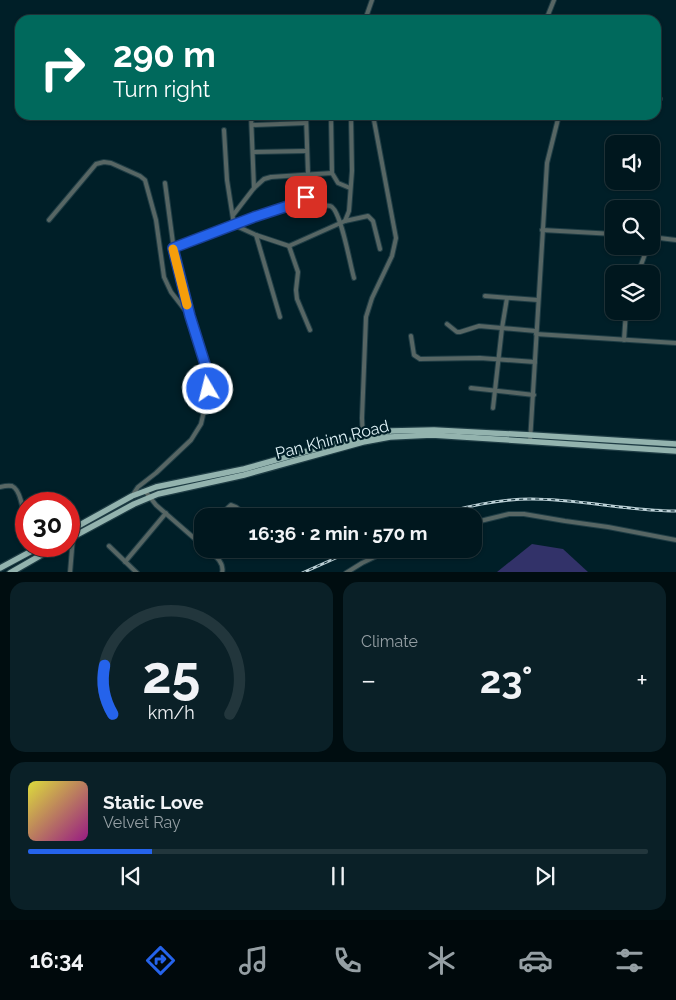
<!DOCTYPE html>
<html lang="en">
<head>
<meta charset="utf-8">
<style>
	:root { --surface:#00171e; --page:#0a2027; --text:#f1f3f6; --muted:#959fa4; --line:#22363c; --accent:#2563eb }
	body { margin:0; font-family:Raleway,sans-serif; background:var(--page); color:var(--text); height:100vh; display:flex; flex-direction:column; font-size:19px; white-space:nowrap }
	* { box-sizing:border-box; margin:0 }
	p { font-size:16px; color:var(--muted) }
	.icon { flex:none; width:28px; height:28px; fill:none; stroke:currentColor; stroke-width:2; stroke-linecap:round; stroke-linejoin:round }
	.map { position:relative; height:572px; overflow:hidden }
	.side { display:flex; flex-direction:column; gap:10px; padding:10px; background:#000d10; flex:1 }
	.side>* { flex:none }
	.hud { position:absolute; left:15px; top:15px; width:646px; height:105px; border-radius:15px; box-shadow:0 1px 4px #0004,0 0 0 1px var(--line); background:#00695c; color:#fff; overflow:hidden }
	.buttons { position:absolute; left:605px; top:135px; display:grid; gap:10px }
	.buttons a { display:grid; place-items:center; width:55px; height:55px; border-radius:10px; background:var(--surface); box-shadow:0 1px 4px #0004,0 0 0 1px var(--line); font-size:25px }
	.speed { position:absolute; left:15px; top:492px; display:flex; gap:10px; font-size:25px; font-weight:700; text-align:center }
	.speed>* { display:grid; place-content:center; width:65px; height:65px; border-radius:50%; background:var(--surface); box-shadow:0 1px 4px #0004,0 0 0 1px var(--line); line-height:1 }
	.speed .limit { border:8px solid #d22; background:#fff; color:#111 }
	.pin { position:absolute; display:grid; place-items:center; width:42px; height:42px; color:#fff; margin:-21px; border-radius:10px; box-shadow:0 2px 8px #0006 }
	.me { position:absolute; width:55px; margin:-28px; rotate:352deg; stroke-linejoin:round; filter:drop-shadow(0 0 4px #0008) }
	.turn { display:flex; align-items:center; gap:18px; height:105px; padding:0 15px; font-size:22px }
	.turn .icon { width:65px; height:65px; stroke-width:2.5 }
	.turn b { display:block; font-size:35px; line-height:42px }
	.big { font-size:38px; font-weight:700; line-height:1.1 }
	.side .tile { flex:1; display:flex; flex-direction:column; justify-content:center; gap:8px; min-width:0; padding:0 18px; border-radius:15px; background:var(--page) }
	.side .dial { align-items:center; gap:0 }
	.dial svg { height:130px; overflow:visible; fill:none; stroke:var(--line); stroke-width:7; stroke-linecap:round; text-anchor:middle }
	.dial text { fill:var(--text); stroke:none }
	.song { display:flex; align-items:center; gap:15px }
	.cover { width:60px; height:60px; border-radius:8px; background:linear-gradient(135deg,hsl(60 70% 55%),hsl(310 70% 35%)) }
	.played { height:5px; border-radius:2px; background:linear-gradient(90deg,var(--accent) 20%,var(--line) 20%) }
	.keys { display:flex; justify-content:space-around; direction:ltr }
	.heat { display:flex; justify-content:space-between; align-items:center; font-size:28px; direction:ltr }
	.side .tiles { flex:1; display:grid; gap:10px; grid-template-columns:1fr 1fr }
	.tile:last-child { grid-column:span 2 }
	.trip { position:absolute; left:194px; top:508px; width:288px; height:50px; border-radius:15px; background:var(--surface); box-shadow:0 1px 4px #0004,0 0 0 1px var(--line); font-weight:700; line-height:50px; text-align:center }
	.dock { display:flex; height:80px; justify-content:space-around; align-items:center; background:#00090c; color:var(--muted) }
	.dock .icon { width:35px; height:35px }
	.dock .on { color:var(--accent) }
	.dock b { font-size:22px; color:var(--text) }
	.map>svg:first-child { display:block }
</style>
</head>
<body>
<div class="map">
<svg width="676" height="573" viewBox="0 0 676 573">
	<rect width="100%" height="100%" fill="#001f28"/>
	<!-- water -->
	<polygon fill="#323269" points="532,544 563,549 588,572 497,572"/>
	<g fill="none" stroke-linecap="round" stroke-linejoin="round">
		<!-- street casing -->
		<g stroke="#1f3d45" stroke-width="6">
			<g id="street">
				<polyline points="365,20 372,0"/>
				<polyline points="546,20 554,0"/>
				<polyline points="656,97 660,99"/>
				<polyline points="251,115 254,188"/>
				<polyline points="306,115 308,174"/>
				<polyline points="331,115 332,173"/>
				<polyline points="252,125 306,123"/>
				<polyline points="224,130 227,180 234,225 256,235 289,246 345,221 368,216 373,221 380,249"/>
				<polyline points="253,152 306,151"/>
				<polyline points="234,214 254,188 264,179 271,177 332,173 338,183 350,188"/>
				<polyline points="49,220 96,164 104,162 111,163 140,176 145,180 156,220 164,277 171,292 188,314"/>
				<polyline points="345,221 349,211 352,171 351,115"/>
				<polyline points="542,230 614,234"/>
				<polyline points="256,235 280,317"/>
				<polyline points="651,237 676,240"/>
				<polyline points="289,246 298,272 296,290 297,299 310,330"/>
				<path d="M173,248l121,-44 15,-7 8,9c5,0 12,-2 15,1 10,8 18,58 22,71"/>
				<polyline points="635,274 641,265 648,246"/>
				<polyline points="485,296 538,300"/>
				<polyline points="447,324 457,332 460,332 479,326 536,331"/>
				<polyline points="536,334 676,343"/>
				<polyline points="411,336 414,355 420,359 480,358 535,362"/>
				<polyline points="624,340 626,311"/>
				<polyline points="471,388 534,395"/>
				<polyline points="493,408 502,328 507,298"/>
				<polyline points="363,440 362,418 366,317 372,298 392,256 396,238 373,115"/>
				<polyline points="530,442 547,163 559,115"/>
				<path d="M0,487c4,-1 8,-2 12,-1 10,4 12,32 14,42"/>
				<polyline points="145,491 156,505 202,545"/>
				<polyline points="132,496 138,487 156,473 191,440 201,424 209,389 205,364 175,258 165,183"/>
				<polyline points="219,516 231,505 236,507 247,516"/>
				<polyline points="367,516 372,514"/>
				<polyline points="472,523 509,514 524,514 565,521 608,527 676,540"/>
				<polyline points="197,540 202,534"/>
				<polyline points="109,546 137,573"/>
				<path d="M207,549c7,6 18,13 15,24"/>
				<polyline points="125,562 166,513"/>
				<polyline points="70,573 73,537"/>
				<polyline points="346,573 362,563 391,549"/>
			</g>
		</g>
		<!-- primary casing -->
		<g stroke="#1f3d45" stroke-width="8">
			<g id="primary">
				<polyline points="69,531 132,496 156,487 244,469 322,447 391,431 434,430 531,435 676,444"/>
				<polyline points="69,539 134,504 158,494 244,475 363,442 390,437 432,435 676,451"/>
				<polyline points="0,568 41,546"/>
				<polyline points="10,573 57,546"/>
			</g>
		</g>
		<!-- street -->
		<use href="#street" stroke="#576664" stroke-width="4"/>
		<!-- primary -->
		<use href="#primary" stroke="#93b3ae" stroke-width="5.5"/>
		<!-- rail casing -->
		<g stroke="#bbd0d6" stroke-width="3">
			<g id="rail">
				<path d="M433,516c32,-9 64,-17 98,-17 48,0 97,12 145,12"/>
				<polyline points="302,573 356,549"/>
			</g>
		</g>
		<!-- rail -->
		<use href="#rail" stroke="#001f28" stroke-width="1" stroke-dasharray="4" stroke-linecap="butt"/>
	</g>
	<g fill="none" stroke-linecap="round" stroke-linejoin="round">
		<!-- route casing -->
		<g stroke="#184099" stroke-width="12">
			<polyline id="route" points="208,389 205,364 190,316 173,248 254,217 294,204 306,197"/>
		</g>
		<!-- route -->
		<use href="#route" stroke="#2563eb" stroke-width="9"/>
		<!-- slow -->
		<polyline stroke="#f59e0b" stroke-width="9" points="173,249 187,305"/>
	</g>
	<g text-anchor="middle" stroke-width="4.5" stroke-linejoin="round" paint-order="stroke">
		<!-- street labels -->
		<g font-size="16" fill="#dff2f7" stroke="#001f28">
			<text transform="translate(332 439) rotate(-14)" y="6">Pan Khinn Road</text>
		</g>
	</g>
</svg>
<div class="buttons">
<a><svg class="icon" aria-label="sound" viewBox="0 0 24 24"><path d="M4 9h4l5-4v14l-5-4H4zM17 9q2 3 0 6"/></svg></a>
<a><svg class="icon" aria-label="search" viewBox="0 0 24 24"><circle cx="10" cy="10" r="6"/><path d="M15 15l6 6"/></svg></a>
<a><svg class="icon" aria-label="layers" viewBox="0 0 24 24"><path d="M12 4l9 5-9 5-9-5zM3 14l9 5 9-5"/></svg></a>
</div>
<div class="speed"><div class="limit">30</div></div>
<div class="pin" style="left:306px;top:197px;background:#d93025"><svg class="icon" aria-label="arrive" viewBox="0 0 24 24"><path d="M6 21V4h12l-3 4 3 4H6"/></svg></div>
<svg class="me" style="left:208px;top:389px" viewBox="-20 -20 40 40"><circle r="17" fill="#2563eb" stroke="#fff" stroke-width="3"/><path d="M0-11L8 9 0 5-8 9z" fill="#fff"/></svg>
<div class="trip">16:36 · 2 min · 570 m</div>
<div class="hud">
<div class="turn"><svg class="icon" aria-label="right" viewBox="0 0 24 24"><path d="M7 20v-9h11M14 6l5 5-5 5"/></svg><div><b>290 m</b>Turn right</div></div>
</div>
</div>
<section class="side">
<div class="tiles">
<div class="tile dial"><svg viewBox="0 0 100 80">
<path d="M14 69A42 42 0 1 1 86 69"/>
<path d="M14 69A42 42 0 0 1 9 39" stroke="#2563eb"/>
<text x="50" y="56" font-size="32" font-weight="700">25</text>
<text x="50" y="72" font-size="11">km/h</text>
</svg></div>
<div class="tile"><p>Climate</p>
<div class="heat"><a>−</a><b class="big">23°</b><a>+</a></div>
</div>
<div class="tile">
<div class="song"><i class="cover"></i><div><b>Static Love</b><p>Velvet Ray</p></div></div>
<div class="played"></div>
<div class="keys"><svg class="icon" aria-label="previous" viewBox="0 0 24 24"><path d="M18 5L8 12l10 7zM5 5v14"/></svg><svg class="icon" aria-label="pause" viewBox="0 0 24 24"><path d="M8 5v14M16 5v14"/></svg><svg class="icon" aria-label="next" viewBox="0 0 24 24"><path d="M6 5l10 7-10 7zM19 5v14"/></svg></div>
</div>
</div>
</section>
<nav class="dock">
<b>16:34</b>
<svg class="icon on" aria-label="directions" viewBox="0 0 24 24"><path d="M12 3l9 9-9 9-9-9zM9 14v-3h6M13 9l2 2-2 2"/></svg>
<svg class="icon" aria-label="music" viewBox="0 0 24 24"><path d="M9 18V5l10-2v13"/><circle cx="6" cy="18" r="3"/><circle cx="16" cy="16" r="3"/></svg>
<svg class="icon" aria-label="phone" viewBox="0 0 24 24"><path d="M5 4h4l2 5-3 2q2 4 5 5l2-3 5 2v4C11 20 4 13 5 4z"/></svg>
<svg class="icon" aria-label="climate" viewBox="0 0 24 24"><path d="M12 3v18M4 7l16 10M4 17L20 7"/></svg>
<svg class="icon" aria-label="car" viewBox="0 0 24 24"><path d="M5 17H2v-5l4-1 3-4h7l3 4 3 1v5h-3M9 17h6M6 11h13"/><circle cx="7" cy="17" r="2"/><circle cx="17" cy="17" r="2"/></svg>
<svg class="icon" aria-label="filters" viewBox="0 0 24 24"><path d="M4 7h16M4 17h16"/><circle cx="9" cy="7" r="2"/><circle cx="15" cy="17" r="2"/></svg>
</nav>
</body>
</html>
